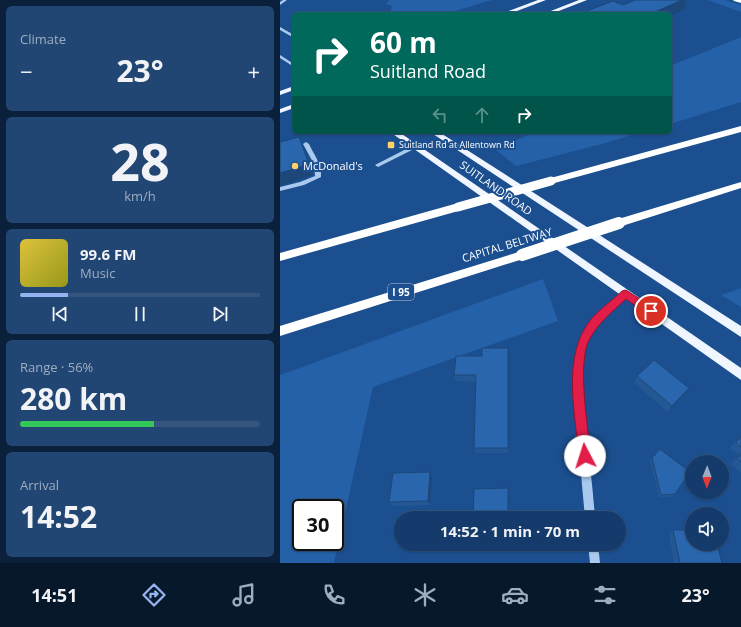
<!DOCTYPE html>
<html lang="en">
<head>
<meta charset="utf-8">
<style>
	:root { --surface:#143b6b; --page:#214673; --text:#f1f3f6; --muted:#9dadc1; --line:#33557e; --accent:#95b2f1 }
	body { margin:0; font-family:"Open Sans",sans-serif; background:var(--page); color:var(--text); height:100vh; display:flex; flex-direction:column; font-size:15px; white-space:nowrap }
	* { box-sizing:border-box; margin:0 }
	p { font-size:13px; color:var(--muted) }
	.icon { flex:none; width:22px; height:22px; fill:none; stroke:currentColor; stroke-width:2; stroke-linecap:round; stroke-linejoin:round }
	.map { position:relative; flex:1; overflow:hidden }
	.drawer { display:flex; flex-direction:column; gap:6px; padding:6px; background:#0b203b; width:280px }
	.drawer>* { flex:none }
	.hud { position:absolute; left:12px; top:12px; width:380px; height:122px; border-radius:6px; box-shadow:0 1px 3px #0004,0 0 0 1px var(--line); background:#00695c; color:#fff; overflow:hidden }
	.needle { width:26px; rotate:181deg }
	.controls { position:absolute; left:405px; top:455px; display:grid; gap:8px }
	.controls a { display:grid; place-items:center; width:44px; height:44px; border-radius:50%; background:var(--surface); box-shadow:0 1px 3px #0004,0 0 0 1px var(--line); font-size:20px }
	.speed { position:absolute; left:12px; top:499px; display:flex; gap:8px; font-size:20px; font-weight:700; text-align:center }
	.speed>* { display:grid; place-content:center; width:52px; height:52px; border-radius:50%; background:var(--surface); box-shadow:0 1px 3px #0004,0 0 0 1px var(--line); line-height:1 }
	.speed .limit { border:2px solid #111; border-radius:6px; background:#fff; color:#111 }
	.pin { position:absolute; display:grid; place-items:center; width:34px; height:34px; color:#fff; margin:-17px; border:2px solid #fff; border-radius:50%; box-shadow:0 1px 4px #0007 }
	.me { position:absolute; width:44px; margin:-22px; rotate:355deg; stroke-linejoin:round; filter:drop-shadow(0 0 3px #0008) }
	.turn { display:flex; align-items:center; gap:14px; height:84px; padding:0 12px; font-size:18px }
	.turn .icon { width:52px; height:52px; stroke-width:2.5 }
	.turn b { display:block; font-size:28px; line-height:34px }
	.lanes { display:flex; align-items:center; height:38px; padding:0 12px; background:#0003; justify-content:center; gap:20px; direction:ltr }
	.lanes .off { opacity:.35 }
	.big { font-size:30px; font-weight:700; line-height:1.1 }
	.drawer .tile { flex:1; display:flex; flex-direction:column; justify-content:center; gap:6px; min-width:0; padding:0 14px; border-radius:6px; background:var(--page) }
	.drawer .dial { align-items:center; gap:0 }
	.dial b { font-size:52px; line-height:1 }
	.song { display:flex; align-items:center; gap:12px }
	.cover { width:48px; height:48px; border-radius:6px; background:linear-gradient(135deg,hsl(50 70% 55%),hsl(60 70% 35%)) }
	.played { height:4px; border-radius:2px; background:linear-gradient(90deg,var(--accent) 20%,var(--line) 20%) }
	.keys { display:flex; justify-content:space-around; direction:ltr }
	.heat { display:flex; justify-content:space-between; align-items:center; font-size:22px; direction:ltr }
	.charge { height:6px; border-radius:3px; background:linear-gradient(90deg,#34c759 56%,var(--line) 0) }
	.trip { position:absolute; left:114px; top:511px; width:232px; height:40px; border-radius:20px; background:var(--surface); box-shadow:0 1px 3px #0004,0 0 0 1px var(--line); font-weight:700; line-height:40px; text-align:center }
	.tabs { display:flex; height:64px; justify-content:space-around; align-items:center; background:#08182b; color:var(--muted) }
	.tabs .icon { width:28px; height:28px }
	.tabs .selected { color:var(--accent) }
	.tabs b { font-size:18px; color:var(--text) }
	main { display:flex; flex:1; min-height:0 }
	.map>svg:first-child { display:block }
</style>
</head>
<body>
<main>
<section class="drawer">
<div class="tile"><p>Climate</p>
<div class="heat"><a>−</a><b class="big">23°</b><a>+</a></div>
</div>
<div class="tile dial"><b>28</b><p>km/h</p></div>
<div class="tile">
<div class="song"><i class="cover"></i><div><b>99.6 FM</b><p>Music</p></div></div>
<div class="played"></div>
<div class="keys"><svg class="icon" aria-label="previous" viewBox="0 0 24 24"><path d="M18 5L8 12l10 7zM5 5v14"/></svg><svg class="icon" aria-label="pause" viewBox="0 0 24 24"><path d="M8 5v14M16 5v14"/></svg><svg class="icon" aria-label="next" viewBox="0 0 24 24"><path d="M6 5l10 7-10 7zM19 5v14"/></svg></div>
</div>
<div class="tile"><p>Range · 56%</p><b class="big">280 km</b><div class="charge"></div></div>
<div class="tile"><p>Arrival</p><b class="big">14:52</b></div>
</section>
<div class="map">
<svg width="461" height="563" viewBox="0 0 461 563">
	<rect width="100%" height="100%" fill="#1b4f8f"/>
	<!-- green -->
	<g fill="#2461a8" fill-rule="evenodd">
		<polygon points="109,0 212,0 165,14 110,14 112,6 106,4"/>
		<polygon points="427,0 445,0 461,5 461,12"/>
		<polygon points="461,37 461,102 390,124 390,66"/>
		<polygon points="254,132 362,132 322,144 236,166 216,150"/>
		<path d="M263,279l15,42 -185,66 -39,176h-54v-188zM21,508h34v34h-34z"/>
		<polygon points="461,288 461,307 441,295"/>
	</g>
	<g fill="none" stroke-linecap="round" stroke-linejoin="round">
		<!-- minor -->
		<g fill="#a9c9ee" fill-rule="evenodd">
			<polygon points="3,0 7,0 0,5 0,2"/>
			<polygon points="0,27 14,35 14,38 0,30"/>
			<polygon points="0,55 14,64 14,67 0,58"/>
			<path d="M26,142l3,2c5,11 13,20 12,33l-17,8 -24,6v-4l20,-5 15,-6 -1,-12 -11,-20z"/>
			<polygon points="134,145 137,147 136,148 98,167 95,165"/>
			<path d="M345,291l3,1 1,2 -1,2c-14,12 -30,23 -39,39 -15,30 -5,72 -2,104 3,26 6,52 8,79h-10l-12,-133 1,-22 2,-11 8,-21 9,-12 18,-17z"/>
			<polygon points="308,544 318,544 320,563 310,563"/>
		</g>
		<!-- major -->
		<g fill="#f0f6ff" fill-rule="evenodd">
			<polygon points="258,0 266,0 229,14 221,14"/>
			<polygon points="299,0 307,0 271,14 263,14"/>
			<polygon points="14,86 14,90 0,95 0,91"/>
			<polygon points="14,104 14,108 0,113 0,109"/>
			<polygon points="110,132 119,132 461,368 461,380"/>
			<polygon points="150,132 159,132 461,326 461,337"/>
		</g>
		<!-- highway -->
		<g fill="#fff" fill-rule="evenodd">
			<polygon points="453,0 461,0 461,3 454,1"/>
			<polygon points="461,126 461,132 271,184 266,181 267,179"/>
			<polygon points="461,182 461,188 339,227 335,226 334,223 335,220"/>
			<polygon points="178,203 182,204 183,207 182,210 0,261 0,253"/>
			<polygon points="242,251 246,252 248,255 246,258 0,336 0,326"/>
		</g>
		<!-- highway-bridge-far1 -->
		<polyline stroke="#fff" stroke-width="9" points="178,207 271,181"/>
		<!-- highway-bridge -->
		<polyline stroke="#fff" stroke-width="12" points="242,255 339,223"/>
	</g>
	<!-- wall -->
	<g fill="#245895">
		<polygon points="343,5 404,10 390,16 390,14 299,14"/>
		<polygon points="228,348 228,453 195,453 194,448 196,382 176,381 174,375 202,356"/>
		<polygon points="357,376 404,394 388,412 354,383"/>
		<polygon points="461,435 461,473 451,464 459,455 450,448"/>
		<polygon points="372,458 395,494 393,497 379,497 370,460"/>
		<polygon points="150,472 152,477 150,505 112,506 109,502"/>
		<polygon points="393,530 442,563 394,563 389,534"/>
	</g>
	<!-- shaded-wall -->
	<g fill="#1d4779">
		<polygon points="402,0 406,0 404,10 390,16 390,14 370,14"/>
		<polygon points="356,11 355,14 348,14"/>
		<polygon points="19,137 33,175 0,186 0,173"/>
		<polygon points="409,388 404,394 388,412 392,406"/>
		<polygon points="150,472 152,477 150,505 148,501"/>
	</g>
	<!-- building -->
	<g fill="#2a66ad" stroke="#1d4779">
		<polygon points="355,0 402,0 370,14 364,14 356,11 348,14 299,14 333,1 343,5"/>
		<polygon points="19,137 29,164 0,173 0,142"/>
		<polygon points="202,348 228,348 228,448 194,448 196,375 174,375 176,356 202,356"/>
		<polygon points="374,360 409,388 392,406 357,376"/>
		<polygon points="461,436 461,447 456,443"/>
		<polygon points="380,449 410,472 395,494 381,495 372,458"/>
		<polygon points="461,454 461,462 457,459"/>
		<polygon points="150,472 148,501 109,502 113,473"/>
		<polygon points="228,488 228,518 193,518 194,489"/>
		<polygon points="393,530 412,530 412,544 437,544 442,563 400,563"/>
	</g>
	<!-- route -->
	<path fill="#e11d48" stroke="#92132f" d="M346,290l28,18 1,3 -1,3h-7l-21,-15c-14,13 -28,24 -37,41 -12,23 -1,89 2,116l-2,4 -4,2 -5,-2 -1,-4c-4,-45 -18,-101 13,-138 9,-10 21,-18 30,-27z"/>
	<!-- markers -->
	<g fill="#ffd166" stroke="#1b4f8f" stroke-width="1.5">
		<rect x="107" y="141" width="8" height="8" rx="2"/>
		<circle cx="15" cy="166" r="4"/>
	</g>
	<g text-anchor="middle" stroke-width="4" stroke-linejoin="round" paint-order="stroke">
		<!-- far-poi labels -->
		<g font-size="9" fill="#fff" stroke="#1b4f8f" text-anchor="start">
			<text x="119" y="148">Suitland Rd at Allentown Rd</text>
		</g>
		<!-- shield labels -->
		<rect fill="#1b4f8f" stroke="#bbcadd" stroke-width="1" x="108" y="284" width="26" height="16" rx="3"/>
		<g font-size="10" font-weight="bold" fill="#fff">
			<text x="121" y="296">I 95</text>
		</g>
		<!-- poi labels -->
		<g font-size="11" fill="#fff" stroke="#1b4f8f" text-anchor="start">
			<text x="23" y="170">McDonald's</text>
		</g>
		<!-- street labels -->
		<g font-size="11" fill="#fff" stroke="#1b4f8f">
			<text transform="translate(216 188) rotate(35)" y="4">SUITLAND ROAD</text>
			<text transform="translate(227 245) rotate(-17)" y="4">CAPITAL BELTWAY</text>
		</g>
	</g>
</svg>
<div class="controls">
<a><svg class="needle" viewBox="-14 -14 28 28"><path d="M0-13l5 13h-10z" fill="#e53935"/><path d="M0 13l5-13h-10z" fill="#9dadc1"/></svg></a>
<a><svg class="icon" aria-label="sound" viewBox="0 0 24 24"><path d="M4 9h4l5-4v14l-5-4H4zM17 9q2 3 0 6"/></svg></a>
</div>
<div class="speed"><div class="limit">30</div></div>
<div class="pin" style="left:371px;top:311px;background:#d93025"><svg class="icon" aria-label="arrive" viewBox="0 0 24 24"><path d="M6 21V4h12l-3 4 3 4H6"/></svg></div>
<svg class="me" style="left:305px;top:456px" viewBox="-20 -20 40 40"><circle r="19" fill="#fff"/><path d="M0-13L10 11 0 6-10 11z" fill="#e11d48"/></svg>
<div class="trip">14:52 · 1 min · 70 m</div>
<div class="hud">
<div class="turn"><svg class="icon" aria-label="right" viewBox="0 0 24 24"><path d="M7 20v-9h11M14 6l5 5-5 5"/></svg><div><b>60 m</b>Suitland Road</div></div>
<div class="lanes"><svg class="icon off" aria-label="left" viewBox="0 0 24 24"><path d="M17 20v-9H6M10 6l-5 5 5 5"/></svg><svg class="icon off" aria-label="ahead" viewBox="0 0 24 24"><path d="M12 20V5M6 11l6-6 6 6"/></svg><svg class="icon" aria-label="right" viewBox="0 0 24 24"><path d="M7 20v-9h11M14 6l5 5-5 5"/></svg></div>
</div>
</div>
</main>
<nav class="tabs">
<b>14:51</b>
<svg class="icon selected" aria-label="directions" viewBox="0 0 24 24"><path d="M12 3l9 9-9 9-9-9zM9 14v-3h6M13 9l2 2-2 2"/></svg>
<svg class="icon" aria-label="music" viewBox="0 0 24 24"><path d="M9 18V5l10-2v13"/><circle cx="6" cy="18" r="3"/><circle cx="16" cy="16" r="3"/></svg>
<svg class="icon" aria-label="phone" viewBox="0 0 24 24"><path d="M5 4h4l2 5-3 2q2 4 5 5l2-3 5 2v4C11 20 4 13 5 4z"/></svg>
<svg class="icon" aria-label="climate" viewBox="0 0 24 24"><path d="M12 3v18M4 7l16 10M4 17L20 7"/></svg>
<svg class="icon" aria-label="car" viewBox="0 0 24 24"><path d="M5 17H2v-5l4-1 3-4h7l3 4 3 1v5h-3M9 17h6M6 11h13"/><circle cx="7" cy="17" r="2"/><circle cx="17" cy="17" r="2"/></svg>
<svg class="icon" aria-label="filters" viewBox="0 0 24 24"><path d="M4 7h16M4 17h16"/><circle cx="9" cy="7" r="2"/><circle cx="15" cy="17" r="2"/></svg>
<b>23°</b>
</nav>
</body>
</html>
